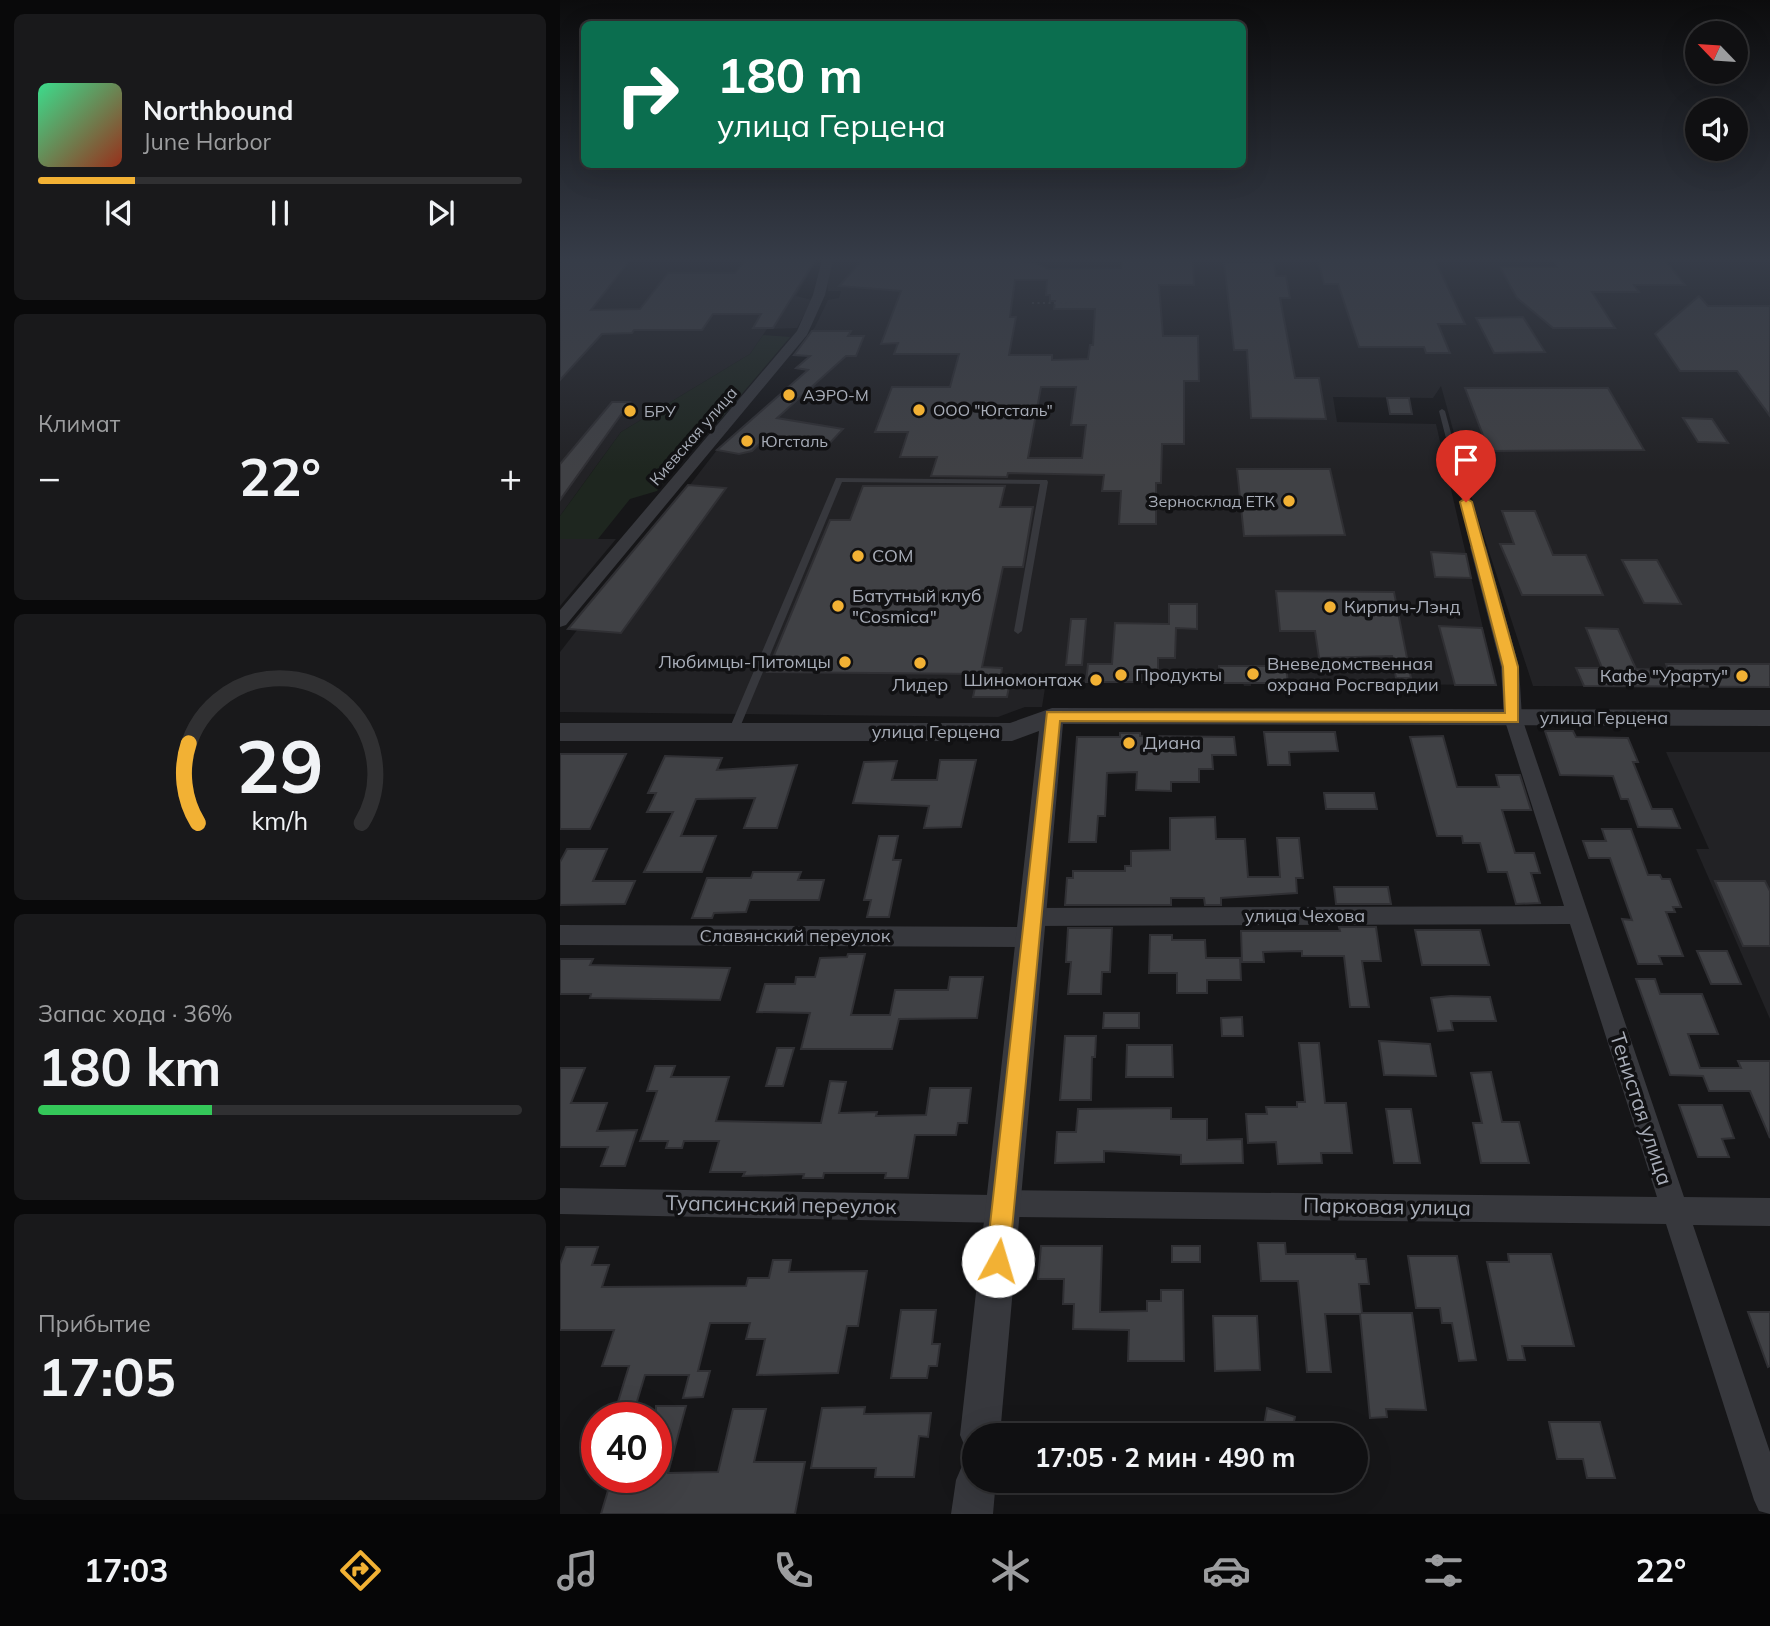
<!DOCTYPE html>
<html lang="ru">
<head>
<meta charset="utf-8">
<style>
	:root { --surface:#101012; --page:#19191b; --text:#f1f3f6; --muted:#9c9d9f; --line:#303032; --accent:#f2b134 }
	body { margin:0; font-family:Mulish,sans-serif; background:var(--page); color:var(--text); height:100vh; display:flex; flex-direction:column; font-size:26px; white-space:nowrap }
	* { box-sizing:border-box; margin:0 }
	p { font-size:23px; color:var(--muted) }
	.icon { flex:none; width:38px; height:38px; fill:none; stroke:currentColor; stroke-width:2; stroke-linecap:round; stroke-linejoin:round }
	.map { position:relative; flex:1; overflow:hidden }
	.details { display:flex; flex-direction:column; gap:14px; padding:14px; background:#09090a; width:560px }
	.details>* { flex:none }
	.banner { position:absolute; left:21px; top:21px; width:665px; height:147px; border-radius:10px; box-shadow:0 7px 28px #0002,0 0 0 2px var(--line); background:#0b6e4f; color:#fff; overflow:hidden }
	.needle { width:46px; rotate:295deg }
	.buttons { position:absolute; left:1125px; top:21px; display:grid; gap:14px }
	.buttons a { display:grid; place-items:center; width:63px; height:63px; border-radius:50%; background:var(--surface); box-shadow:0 7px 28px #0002,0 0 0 2px var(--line); font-size:35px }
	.speed { position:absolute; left:21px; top:1402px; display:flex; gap:14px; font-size:35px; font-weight:700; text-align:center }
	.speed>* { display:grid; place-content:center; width:91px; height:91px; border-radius:50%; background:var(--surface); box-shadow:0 7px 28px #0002,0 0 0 2px var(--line); line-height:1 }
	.speed .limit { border:10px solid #d22; background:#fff; color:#111 }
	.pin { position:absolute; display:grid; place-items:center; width:60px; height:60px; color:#fff; margin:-72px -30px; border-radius:50% 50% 50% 0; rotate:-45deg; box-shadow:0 0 7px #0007 }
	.pin .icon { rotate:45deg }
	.me { position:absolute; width:77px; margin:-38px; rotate:6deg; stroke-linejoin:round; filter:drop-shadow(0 0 5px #0008) }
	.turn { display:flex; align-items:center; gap:24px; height:147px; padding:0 21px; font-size:32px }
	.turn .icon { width:91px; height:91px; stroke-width:2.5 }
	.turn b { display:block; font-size:49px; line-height:60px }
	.big { font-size:52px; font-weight:700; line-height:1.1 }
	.details .card { flex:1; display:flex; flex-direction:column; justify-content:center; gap:10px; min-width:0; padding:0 24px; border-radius:10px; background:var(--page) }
	.details .dial { align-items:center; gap:0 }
	.dial svg { height:182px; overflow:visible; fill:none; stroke:var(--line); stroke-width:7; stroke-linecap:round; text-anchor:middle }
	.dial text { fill:var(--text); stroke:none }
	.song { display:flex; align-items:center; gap:21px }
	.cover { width:84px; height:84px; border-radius:10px; background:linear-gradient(135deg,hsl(150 70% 55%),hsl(10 70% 35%)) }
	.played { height:7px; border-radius:4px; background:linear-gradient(90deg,var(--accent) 20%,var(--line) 20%) }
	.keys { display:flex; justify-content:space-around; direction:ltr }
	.heat { display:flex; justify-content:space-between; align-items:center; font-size:38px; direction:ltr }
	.charge { height:10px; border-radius:5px; background:linear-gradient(90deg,#34c759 36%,var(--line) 0) }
	.trip { position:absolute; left:402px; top:1423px; width:406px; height:70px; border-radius:35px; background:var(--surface); box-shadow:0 7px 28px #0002,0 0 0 2px var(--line); font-weight:700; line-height:70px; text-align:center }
	.tab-bar { display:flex; height:112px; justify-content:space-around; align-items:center; background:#060607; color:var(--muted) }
	.tab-bar .icon { width:49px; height:49px }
	.tab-bar .active { color:var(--accent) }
	.tab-bar b { font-size:32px; color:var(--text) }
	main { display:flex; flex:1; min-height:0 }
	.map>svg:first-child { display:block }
</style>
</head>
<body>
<main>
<section class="details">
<div class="card">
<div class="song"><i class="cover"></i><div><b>Northbound</b><p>June Harbor</p></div></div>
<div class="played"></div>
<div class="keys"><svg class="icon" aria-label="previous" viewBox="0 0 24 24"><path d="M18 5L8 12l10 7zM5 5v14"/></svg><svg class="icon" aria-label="pause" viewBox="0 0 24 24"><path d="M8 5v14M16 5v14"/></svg><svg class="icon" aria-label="next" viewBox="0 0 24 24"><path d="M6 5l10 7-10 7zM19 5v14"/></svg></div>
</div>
<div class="card"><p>Климат</p>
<div class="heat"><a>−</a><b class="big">22°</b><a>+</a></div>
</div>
<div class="card dial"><svg viewBox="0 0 100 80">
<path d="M14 69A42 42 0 1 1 86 69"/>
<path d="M14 69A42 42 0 0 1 10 34" stroke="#f2b134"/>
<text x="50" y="56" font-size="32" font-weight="700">29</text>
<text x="50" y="72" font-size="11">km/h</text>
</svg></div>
<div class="card"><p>Запас хода · 36%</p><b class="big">180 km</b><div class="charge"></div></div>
<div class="card"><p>Прибытие</p><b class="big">17:05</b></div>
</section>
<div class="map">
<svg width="1210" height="1514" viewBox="0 0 1210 1514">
	<rect width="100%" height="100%" fill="#161618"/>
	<!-- built -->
	<g fill="#222225">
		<polygon points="0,260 257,260 236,296 252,300 237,328 207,329 190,354 61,432 0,516"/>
		<polygon points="273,260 1210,260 1210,687 973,686 915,509 881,386 873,398 773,397 777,422 876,424 936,685 691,683 691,686 684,686 683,683 486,682 482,707 465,707 438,717 0,712 0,652 157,450 263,357 232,356 255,327 268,300 279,298 281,291 268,291 267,276"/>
		<polygon points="0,539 56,539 0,606"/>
		<polygon points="1106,752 1210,752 1210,1019 1136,849 1149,849"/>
	</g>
	<!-- green -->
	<polygon fill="#1e261f" points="203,335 230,337 159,421 142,425 129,440 133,446 97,491 70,499 38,539 0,539 0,516 61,432 190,354"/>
	<!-- building -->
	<g fill="#404145" stroke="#303034" stroke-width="2" fill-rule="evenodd">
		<polygon points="0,260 70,260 31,310 80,309 108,273 175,273 185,260 255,260 213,328 193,328 201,314 153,314 142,330 74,330 72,333 42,334 0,380"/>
		<path d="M302,260h142l29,2 16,7 72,-1 1,-8h71l1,25h-35l4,51h35l1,45h-15v63h-22l-1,39h-5v41h-37l2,-33h-19l2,-16 -96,-2 -1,4 -76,-1 6,-19h-37l8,-25h-33l17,-45h58l9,-33h-65l4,-11 -17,1 20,-53 -62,-5zM455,280h32l-1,15h4v6h5l-1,8h41l-2,36h-3l-2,14 -36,1v-5h-43l7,-38h-6zM481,387h35l-5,38h15l-4,33h-54z"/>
		<polygon points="758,260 875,260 905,324 878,324 890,353 866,353 864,347 799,347 778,284 764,284"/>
		<polygon points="993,260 1105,260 1125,285 1074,285 1079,292 1032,292 1055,328 993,328 957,298 940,267 997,267"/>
		<polygon points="664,262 714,262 716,276 726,276 730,298 720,298 735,378 759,378 766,419 691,418 687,350 674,350"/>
		<polygon points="1139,296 1148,306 1210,306 1210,416 1177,371 1120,371 1095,334"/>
		<polygon points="963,317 985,352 934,353 916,318"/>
		<polygon points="252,331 291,331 288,336 304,336 296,356 286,356 217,418 283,429 268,445 209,435 192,451 179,454 157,450 248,370 236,368 250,356 234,355"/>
		<polygon points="905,388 1048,388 1084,450 929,451"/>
		<polygon points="827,398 849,398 852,414 830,414"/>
		<polygon points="52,402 70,402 0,500 0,464"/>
		<polygon points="1123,418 1152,419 1168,443 1138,442"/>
		<polygon points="677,469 770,469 785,535 684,536"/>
		<polygon points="128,485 166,488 61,633 8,629"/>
		<polygon points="303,486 445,486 440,507 473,507 463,567 443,567 422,667 442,668 440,682 450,682 447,697 413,697 418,674 207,672 270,520 290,520"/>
		<polygon points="942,511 975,511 993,555 1026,555 1043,595 962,595 940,544 954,544"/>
		<polygon points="871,552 906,554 911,578 875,577"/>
		<polygon points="1062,560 1097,560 1121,604 1084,603"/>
		<polygon points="716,591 834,592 851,678 836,678 832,656 759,658 755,631 720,631"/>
		<polygon points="609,604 637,604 637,629 616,628 615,658 598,658 598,682 526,682 528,664 552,664 555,623 609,624"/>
		<polygon points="511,619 526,619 522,665 506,665"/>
		<polygon points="879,626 922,628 936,685 895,685"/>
		<polygon points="1026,628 1058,629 1076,669 1108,670 1106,664 1210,664 1210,687 1024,686 1016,668 1042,668"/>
		<polygon points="659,666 726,666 728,683 660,683"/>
		<polygon points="985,731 1013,731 1016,737 1068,738 1078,762 1073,762 1092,809 1112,809 1120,828 1078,827 1068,799 1061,799 1053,776 1000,775"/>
		<polygon points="704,732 775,732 778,751 729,752 730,765 708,765"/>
		<polygon points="560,733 580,733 580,736 674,737 676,755 652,755 653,769 639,769 639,782 611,782 611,791 576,790 577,772 547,773 545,816 538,816 536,842 509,842 517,737 560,737"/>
		<polygon points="883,736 897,787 939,787 936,775 960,775 971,810 942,810 955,853 974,853 980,873 971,873 980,903 956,904 947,872 928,872 920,843 903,843 902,836 877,836 850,737"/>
		<polygon points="0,754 66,754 30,829 0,829"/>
		<polygon points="105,756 162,758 157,770 237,765 217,828 184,828 195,798 136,799 121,836 156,836 142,872 84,872 113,812 87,812 96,793 88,793"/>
		<polygon points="380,760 416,760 401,827 364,828 369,806 293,803 304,762 337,761 332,780 377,780"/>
		<polygon points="764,793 814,793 817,809 766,809"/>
		<polygon points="655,817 656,839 685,839 688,877 720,877 717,838 739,838 743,878 736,878 737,893 661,898 661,905 645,905 644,898 611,898 611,905 505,905 507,878 513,878 513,871 565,871 565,866 571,866 571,851 610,850 610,818"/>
		<polygon points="1042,829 1071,829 1088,875 1100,875 1102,879 1110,879 1121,907 1113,907 1115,912 1106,912 1123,956 1099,956 1102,964 1078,964 1062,919 1072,920 1050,858 1029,858 1023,841 1046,841"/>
		<polygon points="319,836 338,836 333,860 341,860 329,917 307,917 311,900 304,900"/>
		<polygon points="7,849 47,849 33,881 75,881 65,904 0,905 0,862"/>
		<polygon points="193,872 241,872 238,880 264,880 259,900 190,900 186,912 154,913 152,918 132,918 147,878 191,878"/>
		<polygon points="1155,881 1205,881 1210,891 1210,946 1183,946"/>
		<polygon points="774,887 828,887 831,904 776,904"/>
		<polygon points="779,927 816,927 821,961 802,961 809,1007 790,1007 784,956 742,956 742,951 703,952 704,962 682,962 681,931 780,931"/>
		<polygon points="508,928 552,928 550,972 542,972 541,994 508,994 511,962 506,962"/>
		<polygon points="855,930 920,930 929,965 862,965"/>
		<polygon points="590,935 612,935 612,940 645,940 646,958 680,958 681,980 647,980 647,993 617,993 617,973 589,973"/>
		<polygon points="1137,951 1167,951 1181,984 1151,984"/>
		<polygon points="288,954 305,954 291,1015 330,1015 335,990 388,990 390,977 423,977 417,1018 339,1019 332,1049 241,1049 250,1013 197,1012 205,984 235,984 236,977 255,977 260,958 287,957"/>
		<polygon points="0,959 33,959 30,965 170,968 160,1000 30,998 31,994 0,994"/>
		<polygon points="1076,979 1095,979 1100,994 1142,994 1158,1034 1128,1034 1140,1068 1181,1068 1178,1061 1210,1061 1210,1138 1190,1091 1149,1091 1143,1076 1110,1075"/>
		<polygon points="891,996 930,997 936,1021 891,1021 893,1030 878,1031 871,998"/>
		<polygon points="544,1013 579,1013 579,1028 543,1028"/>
		<polygon points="682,1017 683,1036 662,1036 661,1018"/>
		<polygon points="505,1036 536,1036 535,1057 532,1057 531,1100 500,1100"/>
		<polygon points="819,1041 870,1044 876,1076 824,1075"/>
		<polygon points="739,1043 759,1043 765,1103 786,1103 792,1153 761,1153 762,1163 718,1164 716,1142 688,1143 686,1114 707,1114 706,1107 737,1107 737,1102 745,1102"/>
		<polygon points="567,1045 612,1045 613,1077 566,1077"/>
		<polygon points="217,1048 234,1048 223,1086 206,1086"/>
		<polygon points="95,1066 115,1066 111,1077 169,1077 156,1121 261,1123 270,1081 286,1082 279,1113 317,1112 316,1116 366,1115 370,1088 411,1088 407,1123 398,1123 396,1135 355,1135 348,1178 325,1178 326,1173 264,1173 263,1178 243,1178 244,1174 183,1176 185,1172 150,1172 159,1141 124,1141 122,1148 106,1148 108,1141 80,1141 97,1091 87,1091"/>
		<polygon points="0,1068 25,1068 11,1103 47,1103 37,1131 77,1130 65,1166 41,1166 48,1147 0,1147"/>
		<polygon points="931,1072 942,1122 959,1122 969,1163 921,1163 913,1123 922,1123 911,1073"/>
		<polygon points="1119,1105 1162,1105 1174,1138 1162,1139 1169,1157 1138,1157"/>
		<polygon points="611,1108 611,1119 647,1119 647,1140 682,1139 683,1163 621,1164 621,1155 544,1151 544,1162 495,1163 497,1132 516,1132 518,1109"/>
		<polygon points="826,1109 851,1109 860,1163 834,1163"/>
		<polygon points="698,1243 725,1243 726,1254 795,1254 796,1259 806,1259 809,1284 799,1284 802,1313 852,1313 866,1410 826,1409 827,1417 810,1418 800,1314 765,1314 771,1372 747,1372 738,1281 701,1281"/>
		<polygon points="481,1246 542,1246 540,1312 587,1311 587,1301 601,1301 601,1290 623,1290 624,1361 568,1361 569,1330 513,1329 514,1304 503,1304 504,1279 478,1279"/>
		<rect x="612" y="1246" width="28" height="16"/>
		<polygon points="6,1247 38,1247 32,1265 49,1265 42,1287 186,1286 188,1278 209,1278 213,1260 231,1260 229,1272 307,1271 298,1326 287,1326 278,1373 197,1375 205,1339 186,1339 190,1323 150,1323 138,1371 150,1371 143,1397 123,1398 129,1375 85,1375 72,1418 53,1418 69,1366 42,1366 54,1330 0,1330 0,1264"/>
		<polygon points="948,1254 991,1254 1014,1346 962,1346 965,1360 948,1360 927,1262 949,1262"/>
		<polygon points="848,1256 897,1256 916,1360 899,1361 892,1323 882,1323 880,1308 856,1308"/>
		<polygon points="341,1310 376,1310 372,1344 380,1344 377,1366 369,1366 367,1378 331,1378"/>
		<polygon points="1188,1312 1210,1312 1210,1366 1208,1367"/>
		<polygon points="653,1316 697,1316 700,1370 655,1371"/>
		<polygon points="96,1406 126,1406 108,1473 158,1472 173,1409 206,1409 194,1462 245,1462 235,1514 41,1514 52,1477 96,1477"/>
		<polygon points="305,1407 304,1414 371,1413 368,1437 359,1436 354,1477 315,1477 316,1468 251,1468 262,1408"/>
		<polygon points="707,1408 735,1417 731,1435 703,1431"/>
		<polygon points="989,1422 1040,1422 1055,1478 1027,1478 1023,1459 997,1459"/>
	</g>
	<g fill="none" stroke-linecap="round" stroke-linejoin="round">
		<!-- path -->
		<polyline stroke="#3d3f44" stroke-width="2" stroke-dasharray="2 3.5" stroke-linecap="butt" points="472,303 519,303"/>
		<!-- service -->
		<g fill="#37383d" fill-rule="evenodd">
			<polygon points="882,409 885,411 922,547 921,549 915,549 914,547 879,411"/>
			<polygon points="276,478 487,480 488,482 462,631 458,634 454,631 480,484 282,482 178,732 173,735 170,734 168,732"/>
		</g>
		<!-- minor -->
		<g fill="#37383d" fill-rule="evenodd">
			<polygon points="262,260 273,260 265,295 247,335 6,625 0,627 0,610 237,331 253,295"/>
			<polygon points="918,542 926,547 959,667 962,718 1124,1197 1210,1198 1210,1226 1133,1225 1210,1452 1210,1514 1199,1511 1194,1500 1106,1224 453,1217 443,1223 0,1214 0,1188 433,1195 443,1190 1097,1197 1010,924 472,926 464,924 461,917 464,910 472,908 1004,906 944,718 941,667 910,547"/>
			<polygon points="0,925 470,927 478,930 481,937 478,944 470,947 0,945"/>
		</g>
		<!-- tertiary -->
		<g fill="#37383d" fill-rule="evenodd">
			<polygon points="492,708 1210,710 1210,726 503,724 440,1435 415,1435 415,1453 406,1449 400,1435 479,731 452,741 0,741 0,723 450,723"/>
			<polygon points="415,1460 415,1480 436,1480 433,1514 391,1514 396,1480 402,1466"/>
		</g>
	</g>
	<!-- sky -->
	<linearGradient id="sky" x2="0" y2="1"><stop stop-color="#0c0c0d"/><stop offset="0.55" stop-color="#363c48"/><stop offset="1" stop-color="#363c48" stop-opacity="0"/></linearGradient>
	<rect width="1210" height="472" fill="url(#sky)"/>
	<!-- route -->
	<polygon fill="#f2b134" stroke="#9d7322" stroke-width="2" points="906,498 912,502 958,667 958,722 500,721 449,1261 446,1269 438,1272 429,1269 426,1261 487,712 945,713 943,667 900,502"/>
	<!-- markers -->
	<g fill="#f2b134" stroke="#111113" stroke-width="2.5">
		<circle cx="229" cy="395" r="7"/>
		<circle cx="359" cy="410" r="7"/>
		<circle cx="70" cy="411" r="7"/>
		<circle cx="187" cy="441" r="7"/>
		<circle cx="729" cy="501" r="7"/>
		<circle cx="298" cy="556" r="7"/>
		<circle cx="278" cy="606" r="7"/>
		<circle cx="770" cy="607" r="7"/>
		<circle cx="285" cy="662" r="7"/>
		<circle cx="360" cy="663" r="7"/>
		<circle cx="693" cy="674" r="7"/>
		<circle cx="561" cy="675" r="7"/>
		<circle cx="1182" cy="676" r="7"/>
		<circle cx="536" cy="680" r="7"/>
		<circle cx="569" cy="743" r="7"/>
	</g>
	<g text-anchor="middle" stroke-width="7" stroke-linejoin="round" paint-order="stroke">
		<!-- far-poi labels -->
		<g font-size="16" fill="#a8adb8" stroke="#111113" text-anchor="start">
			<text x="243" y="401">АЭРО-М</text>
			<text x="373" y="416">ООО "Югсталь"</text>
			<text x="84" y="417">БРУ</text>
			<text x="201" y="447">Югсталь</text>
			<text x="715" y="507" text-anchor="end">Зерносклад ЕТК</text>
		</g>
		<!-- far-street labels -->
		<g font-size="16" fill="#a8adb8" stroke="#111113">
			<text transform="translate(133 436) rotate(-49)" y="6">Киевская улица</text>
		</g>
		<!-- poi labels -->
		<g font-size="18" fill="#a8adb8" stroke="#111113" text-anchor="start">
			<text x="312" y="562">СОМ</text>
			<text x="292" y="602">Батутный клуб<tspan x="292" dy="21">"Cosmica"</tspan></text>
			<text x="784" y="613">Кирпич-Лэнд</text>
			<text x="271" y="668" text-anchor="end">Любимцы-Питомцы</text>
			<text x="707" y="670">Вневедомственная<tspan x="707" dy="21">охрана Росгвардии</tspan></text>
			<text x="575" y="681">Продукты</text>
			<text x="1168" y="682" text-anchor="end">Кафе "Урарту"</text>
			<text x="522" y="686" text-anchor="end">Шиномонтаж</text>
			<text x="360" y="691" text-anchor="middle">Лидер</text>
			<text x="583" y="749">Диана</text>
		</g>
		<!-- street labels -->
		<g font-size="18" fill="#a8adb8" stroke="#111113">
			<text x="1044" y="724">улица Герцена</text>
			<text x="376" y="738">улица Герцена</text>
			<text x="745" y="922">улица Чехова</text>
			<text x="235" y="942">Славянский переулок</text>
		</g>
		<!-- near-street labels -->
		<g font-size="21" fill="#a8adb8" stroke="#111113">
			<text transform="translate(1081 1109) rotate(72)" y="7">Тенистая улица</text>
			<text transform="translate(221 1205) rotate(1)" y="7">Туапсинский переулок</text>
			<text transform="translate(827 1207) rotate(1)" y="7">Парковая улица</text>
		</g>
	</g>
</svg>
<div class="buttons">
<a><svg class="needle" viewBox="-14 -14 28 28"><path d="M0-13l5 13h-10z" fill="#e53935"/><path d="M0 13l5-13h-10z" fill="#9c9d9f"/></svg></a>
<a><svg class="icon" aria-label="sound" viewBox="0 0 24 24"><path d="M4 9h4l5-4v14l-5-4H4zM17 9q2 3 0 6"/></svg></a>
</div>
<div class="speed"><div class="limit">40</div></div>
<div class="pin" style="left:906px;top:502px;background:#d93025"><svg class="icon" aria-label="arrive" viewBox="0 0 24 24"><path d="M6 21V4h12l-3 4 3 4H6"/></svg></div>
<svg class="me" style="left:438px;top:1261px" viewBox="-20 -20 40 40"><circle r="19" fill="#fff"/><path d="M0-13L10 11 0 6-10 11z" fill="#f2b134"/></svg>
<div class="trip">17:05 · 2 мин · 490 m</div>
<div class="banner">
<div class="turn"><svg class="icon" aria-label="right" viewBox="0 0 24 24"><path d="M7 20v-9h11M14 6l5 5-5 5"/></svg><div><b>180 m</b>улица Герцена</div></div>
</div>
</div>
</main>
<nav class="tab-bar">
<b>17:03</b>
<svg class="icon active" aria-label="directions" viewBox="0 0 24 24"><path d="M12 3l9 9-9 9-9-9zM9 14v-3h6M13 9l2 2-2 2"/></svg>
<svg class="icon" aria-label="music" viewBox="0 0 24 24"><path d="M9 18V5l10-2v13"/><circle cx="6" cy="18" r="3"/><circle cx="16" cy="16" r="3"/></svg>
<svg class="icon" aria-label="phone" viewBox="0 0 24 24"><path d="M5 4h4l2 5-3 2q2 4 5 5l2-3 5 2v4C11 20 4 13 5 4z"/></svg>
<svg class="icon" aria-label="climate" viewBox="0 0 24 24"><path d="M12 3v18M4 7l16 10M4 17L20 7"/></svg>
<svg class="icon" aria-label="car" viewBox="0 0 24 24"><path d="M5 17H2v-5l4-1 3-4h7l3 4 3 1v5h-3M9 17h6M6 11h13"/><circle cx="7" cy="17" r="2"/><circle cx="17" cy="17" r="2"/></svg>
<svg class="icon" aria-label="filters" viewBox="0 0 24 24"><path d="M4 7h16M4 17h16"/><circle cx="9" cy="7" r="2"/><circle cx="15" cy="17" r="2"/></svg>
<b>22°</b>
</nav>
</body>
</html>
